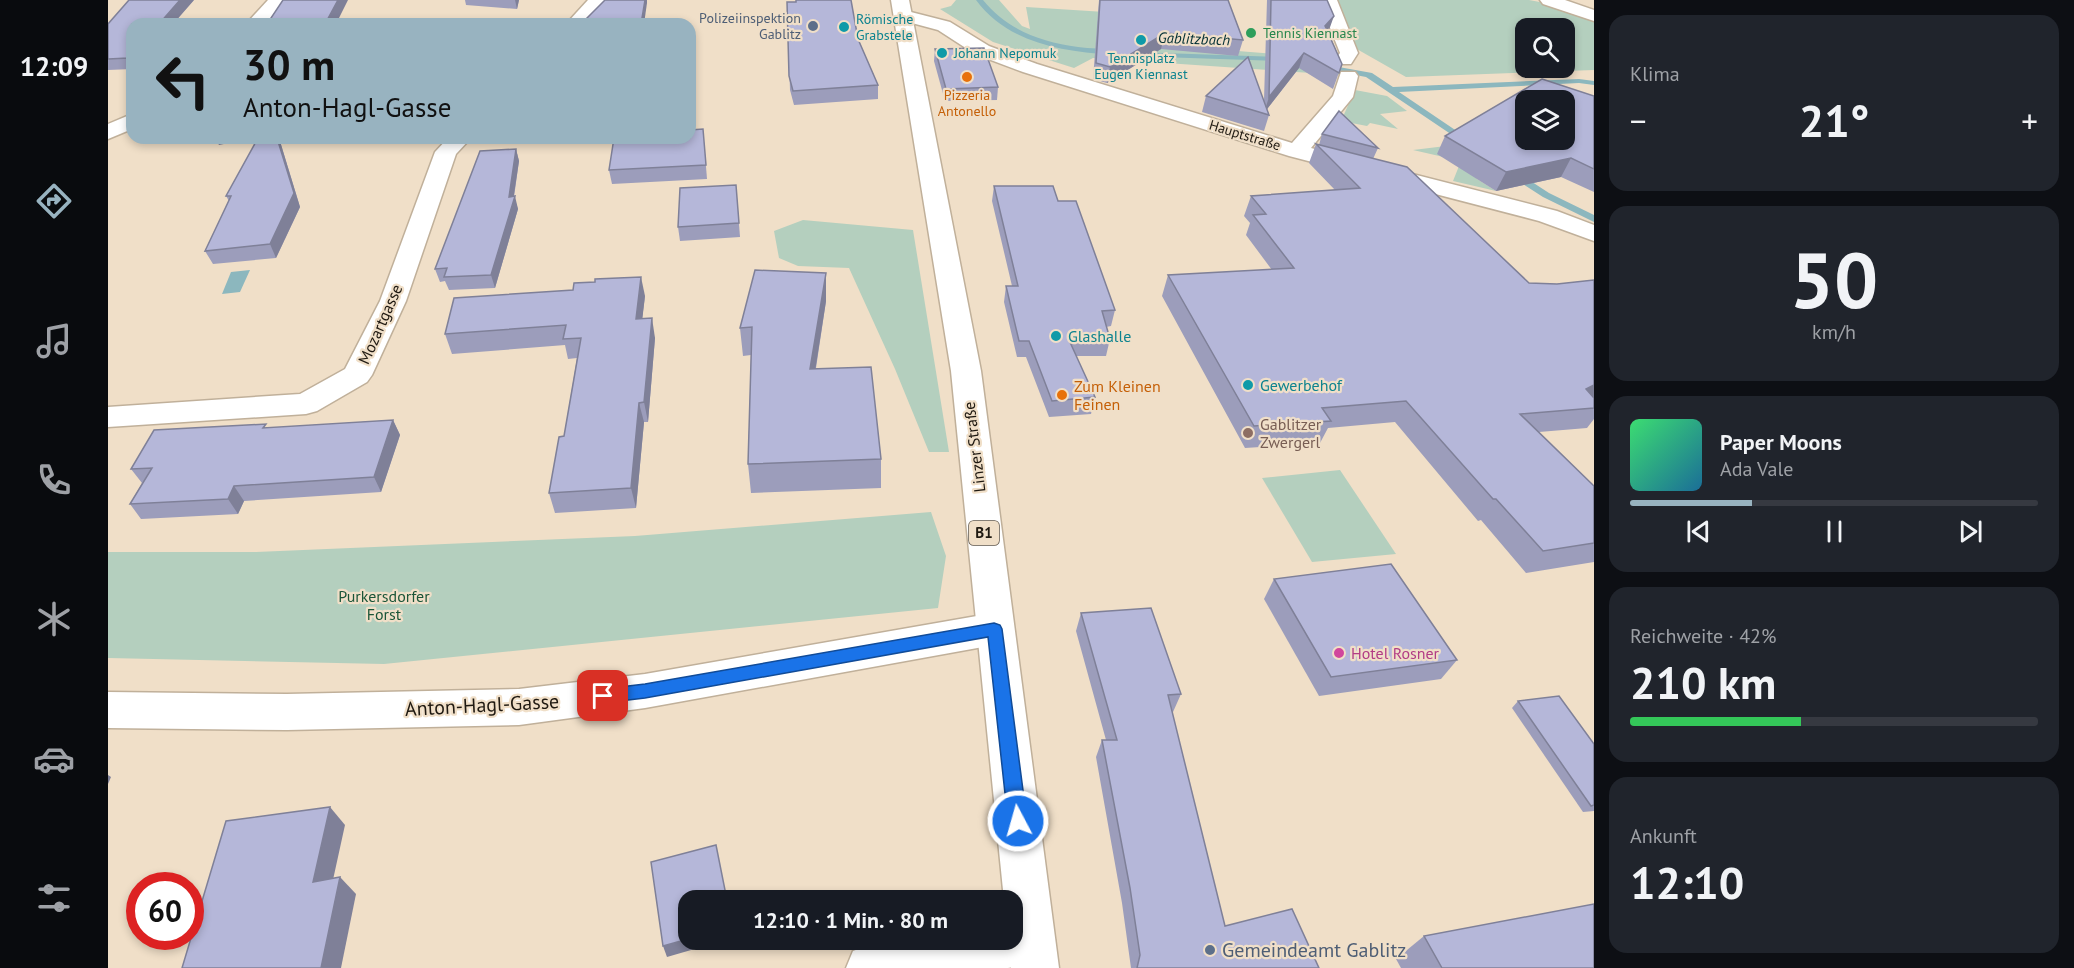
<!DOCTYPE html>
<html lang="de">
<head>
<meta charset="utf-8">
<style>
	:root { --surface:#171b24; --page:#20242c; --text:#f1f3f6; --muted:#9ea1a6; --line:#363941; --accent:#98b3c0 }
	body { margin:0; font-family:"PT Sans",sans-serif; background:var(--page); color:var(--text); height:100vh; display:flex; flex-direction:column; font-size:22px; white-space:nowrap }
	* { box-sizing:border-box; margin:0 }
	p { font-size:20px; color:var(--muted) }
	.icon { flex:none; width:33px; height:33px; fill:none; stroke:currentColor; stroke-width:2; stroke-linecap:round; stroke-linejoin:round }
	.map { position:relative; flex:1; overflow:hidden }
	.sheet { display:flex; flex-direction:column; gap:15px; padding:15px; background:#0d0f14; width:480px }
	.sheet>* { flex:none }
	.guide { position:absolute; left:18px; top:18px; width:570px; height:126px; border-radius:18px; box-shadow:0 3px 9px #0003; background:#98b3c0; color:#111; overflow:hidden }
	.fabs { position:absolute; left:1407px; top:18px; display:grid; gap:12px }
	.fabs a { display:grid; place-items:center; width:60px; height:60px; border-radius:12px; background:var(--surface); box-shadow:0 3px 9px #0003; font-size:30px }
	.speed { position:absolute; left:18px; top:872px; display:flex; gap:12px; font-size:30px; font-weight:700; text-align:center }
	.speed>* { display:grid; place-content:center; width:78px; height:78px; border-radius:50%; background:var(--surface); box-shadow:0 3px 9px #0003; line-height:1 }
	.speed .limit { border:9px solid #d22; background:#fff; color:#111 }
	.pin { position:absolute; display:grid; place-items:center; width:51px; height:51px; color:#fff; margin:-26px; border-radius:12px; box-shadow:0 3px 9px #0006 }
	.me { position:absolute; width:66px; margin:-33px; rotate:354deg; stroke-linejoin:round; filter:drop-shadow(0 0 4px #0008) }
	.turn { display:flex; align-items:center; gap:21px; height:126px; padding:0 18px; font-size:27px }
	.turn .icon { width:78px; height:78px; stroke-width:2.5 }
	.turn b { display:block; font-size:42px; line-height:51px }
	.big { font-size:45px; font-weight:800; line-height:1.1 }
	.sheet .widget { flex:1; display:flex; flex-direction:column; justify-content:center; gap:9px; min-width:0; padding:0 21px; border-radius:18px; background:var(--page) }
	.sheet .dial { align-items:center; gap:0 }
	.dial b { font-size:78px; line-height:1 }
	.song { display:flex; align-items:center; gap:18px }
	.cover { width:72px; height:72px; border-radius:9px; background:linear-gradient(135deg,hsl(140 70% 55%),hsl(200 70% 35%)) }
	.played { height:6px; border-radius:3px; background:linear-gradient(90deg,var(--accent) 30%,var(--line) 30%) }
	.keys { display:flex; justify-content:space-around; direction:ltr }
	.heat { display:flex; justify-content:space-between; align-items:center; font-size:33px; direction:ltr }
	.charge { height:9px; border-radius:4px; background:linear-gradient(90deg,#34c759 42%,var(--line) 0) }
	.trip { position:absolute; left:570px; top:890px; width:345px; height:60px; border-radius:18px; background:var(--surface); box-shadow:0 3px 9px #0003; font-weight:800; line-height:60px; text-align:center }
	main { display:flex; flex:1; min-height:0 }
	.menu { display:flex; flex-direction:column; width:108px; justify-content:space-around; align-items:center; background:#090b0e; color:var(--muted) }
	.menu .icon { width:42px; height:42px }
	.menu .selected { color:var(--accent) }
	.menu b { font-size:27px; color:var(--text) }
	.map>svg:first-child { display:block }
</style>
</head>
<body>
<main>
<nav class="menu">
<b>12:09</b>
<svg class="icon selected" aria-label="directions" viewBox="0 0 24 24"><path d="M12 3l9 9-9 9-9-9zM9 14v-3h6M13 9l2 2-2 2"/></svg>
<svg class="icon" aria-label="music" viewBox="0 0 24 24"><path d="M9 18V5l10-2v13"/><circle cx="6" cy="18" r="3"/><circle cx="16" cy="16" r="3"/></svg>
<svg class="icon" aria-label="phone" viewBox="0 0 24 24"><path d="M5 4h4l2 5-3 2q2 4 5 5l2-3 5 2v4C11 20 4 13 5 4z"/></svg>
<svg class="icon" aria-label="climate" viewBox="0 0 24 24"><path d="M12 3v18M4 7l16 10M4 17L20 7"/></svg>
<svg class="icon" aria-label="car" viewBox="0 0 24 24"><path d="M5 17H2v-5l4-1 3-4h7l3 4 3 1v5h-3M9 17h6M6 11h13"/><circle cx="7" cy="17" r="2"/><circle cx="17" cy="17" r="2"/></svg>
<svg class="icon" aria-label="filters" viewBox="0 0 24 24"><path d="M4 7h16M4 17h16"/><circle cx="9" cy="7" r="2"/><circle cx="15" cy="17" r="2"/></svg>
</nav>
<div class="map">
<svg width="1486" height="968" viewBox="0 0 1486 968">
	<rect width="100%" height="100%" fill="#f0dfc8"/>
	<!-- green -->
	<g fill="#b4cfbe" fill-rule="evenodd">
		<polygon points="848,0 891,0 914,26 922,29 918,7 1076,17 988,43 1054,49 1055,45 1217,58 1229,62 1233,75 985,58 966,68 885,42 832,9 843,6"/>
		<path d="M1228,0h193l16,3 49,19v48l-188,7 -51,-29zM1418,28h38v40h-38z"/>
		<polygon points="1247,90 1279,96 1299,111 1272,114 1290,129 1262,123 1259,126 1233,121"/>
		<polygon points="1346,145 1369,179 1388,191 1345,181 1353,161 1305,150"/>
		<polygon points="695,220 805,230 841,452 821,452 787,369 741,268 690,266 671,258 666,231"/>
		<polygon points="1232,470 1288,554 1204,562 1154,478"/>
		<polygon points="823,512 838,556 830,608 276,664 0,658 0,552 148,552 527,536"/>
	</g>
	<!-- water -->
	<polygon fill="#8cb7be" points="142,270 132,292 114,294 123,272"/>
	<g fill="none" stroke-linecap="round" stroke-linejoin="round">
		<!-- stream -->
		<g fill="#8cb7be" fill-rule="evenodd">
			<path d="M868,0h7c24,30 58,42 95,47 11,2 28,0 37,6l-4,2c-51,-4 -103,-12 -135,-55z"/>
			<polygon points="1025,52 1174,57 1178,59 1174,61 1022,56 1021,54"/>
			<polygon points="1214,64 1264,73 1285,87 1471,79 1486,81 1486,85 1471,83 1291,92 1362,140 1362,144 1359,145 1258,77 1211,68 1210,66"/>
			<polygon points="1404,173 1410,173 1441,193 1486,215 1486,222 1435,197 1404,177"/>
		</g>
		<!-- minor casing -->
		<g stroke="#c0b09a" stroke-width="3">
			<g id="minor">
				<polygon points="160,0 179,0 157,24 138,24"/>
				<polygon points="480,0 498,0 477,24 458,24"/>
				<polygon points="1211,0 1229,0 1250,53 1243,64 1229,64 1226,60 1232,53"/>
				<polygon points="1432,0 1457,0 1486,10 1486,21 1435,4"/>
				<polygon points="795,10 842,22 881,46 929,64 1184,143 1225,96 1233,72 1247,72 1250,76 1245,97 1203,148 1449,211 1486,225 1486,241 1431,221 1181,156 915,72 867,54 830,30 789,19 786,15 789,11"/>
				<polygon points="24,114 24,129 0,139 0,124"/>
				<polygon points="340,138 363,138 348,154 298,301 264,375 259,382 209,411 198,414 0,427 0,407 192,394 237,369 272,301 327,152"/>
				<polygon points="886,613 899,618 905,629 899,640 886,645 537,708 411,725 179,730 0,728 0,692 179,694 411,689 537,674"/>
				<path d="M923,916l17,7 7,17 -7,17 -17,7 -23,4h-162l7,-17c48,-20 108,-12 159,-12v-20z"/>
			</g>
		</g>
		<!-- major casing -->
		<g stroke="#c0b09a" stroke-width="3">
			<polygon id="major" points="783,0 801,0 873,371 951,968 903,968 900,939 904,939 904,900 896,900 843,371"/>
		</g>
		<!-- minor -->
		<use href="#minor" fill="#fff" fill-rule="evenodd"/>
		<!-- major -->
		<use href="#major" fill="#fff" fill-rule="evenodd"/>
	</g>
	<!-- wall -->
	<g fill="#9c9dbb">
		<polygon points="86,0 65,24 24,24 24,69 0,70 0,24"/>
		<polygon points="357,0 411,0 409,9 358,5"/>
		<polygon points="991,0 1120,0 1135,40 1130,56 1053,49 999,83 985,79"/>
		<polygon points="1159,0 1219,0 1221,30 1220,31 1234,64 1225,89 1191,68 1159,109 1161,115 1156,131 1094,112 1098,96 1156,100"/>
		<polygon points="679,2 750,39 770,85 770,99 686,105 682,90"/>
		<polygon points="827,49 890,87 889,100 837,101 826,61"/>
		<polygon points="1486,96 1486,192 1453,177 1388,191 1329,154 1337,136"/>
		<polygon points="1214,134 1270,148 1265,159 1421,283 1449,284 1486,280 1486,419 1479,428 1431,432 1486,486 1486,562 1418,573 1373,520 1370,521 1287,422 1220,428 1212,443 1137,448 1054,296 1060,275 1164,270 1138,235 1142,223 1136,216 1143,196 1227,190 1201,163 1208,144 1211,145"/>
		<polygon points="150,138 171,138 192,207 168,258 105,264 97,251 121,201 118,196"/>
		<polygon points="596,142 599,179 504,184 501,170"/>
		<polygon points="408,149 411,161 406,197 410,209 387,288 341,290 337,281 332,282 327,269"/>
		<polygon points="628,185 632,237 572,241 570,227"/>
		<polygon points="886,186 950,201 1007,310 1003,326 998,327 1002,339 998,356 968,356 987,397 983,414 941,417 918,357 909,357 896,302 898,286 904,286 884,201"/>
		<polygon points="718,273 718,301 708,368 773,459 773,488 643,493 640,464 643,355 635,356 632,328"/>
		<polygon points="465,290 537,296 534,319 547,338 540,422 536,422 528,508 447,513 441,493 456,436 469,358 460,359 457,345 344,354 337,334"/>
		<polygon points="285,420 292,435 273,492 136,501 130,514 33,519 22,504 34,483 23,469 160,428"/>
		<polygon points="1166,579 1349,660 1333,679 1211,696 1156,599"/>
		<polygon points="973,613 1073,694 1065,712 1064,712 1117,926 1211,968 1023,968 1014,903 988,757 994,740 998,740 968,631"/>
		<polygon points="1410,701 1486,744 1486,811 1475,812 1404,708"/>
		<polygon points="1316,936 1486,968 1293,968 1288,959"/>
	</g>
	<!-- shaded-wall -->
	<g fill="#7f8098">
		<polygon points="72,0 86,0 65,24 51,24"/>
		<polygon points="230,0 240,0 228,24 217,24"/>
		<polygon points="407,0 411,0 409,9"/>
		<polygon points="537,0 539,0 539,3 536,24 533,24"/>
		<polygon points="1226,16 1221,30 1212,41 1217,26"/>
		<polygon points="1057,33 1053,49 999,83 1002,67"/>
		<polygon points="1196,53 1191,68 1156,113 1161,97"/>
		<polygon points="24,54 24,65 20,58"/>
		<polygon points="107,138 145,138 111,145"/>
		<polygon points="169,138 171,138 192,207 168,258 162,244"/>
		<polygon points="408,149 411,161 405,201 407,196 410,209 387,288 383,275 401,197"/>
		<polygon points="1463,158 1453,177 1388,191 1398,172"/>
		<polygon points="718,273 718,301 703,397 702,369"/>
		<polygon points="533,277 537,296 532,339 528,319"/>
		<polygon points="544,318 547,338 540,422 536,402"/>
		<polygon points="1486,385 1486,399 1478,389"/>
		<polygon points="531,403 536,422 528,508 523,488"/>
		<polygon points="285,420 292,435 273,492 266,477"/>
		<polygon points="126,486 136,501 130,514 120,499"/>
		<polygon points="0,775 3,777 0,784"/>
		<polygon points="222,807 237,825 221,898 205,882"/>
		<polygon points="232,877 248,894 233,968 213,968"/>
		<polygon points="580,939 621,939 559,957 555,946"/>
	</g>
	<!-- building -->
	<g fill="#b5b7d9" stroke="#7f8098" stroke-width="1.5" fill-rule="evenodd">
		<polygon points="21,0 72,0 51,24 24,24 24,54 20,58 0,59 0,24"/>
		<polygon points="175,0 230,0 217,24 159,24"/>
		<polygon points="497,0 537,0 533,24 473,24"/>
		<polygon points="688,0 743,0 750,39 770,85 685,91 681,76 679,2 688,2"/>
		<polygon points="992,0 1120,0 1135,40 1057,33 1002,67 988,63"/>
		<polygon points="1163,0 1219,0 1226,16 1217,26 1234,64 1231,73 1196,53 1161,97"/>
		<polygon points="351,21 350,24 302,24 303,23"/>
		<polygon points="876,48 890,87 838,89 827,49"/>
		<polygon points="1140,57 1161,115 1098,96"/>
		<path d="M1434,79l52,17v73l-23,-11 -65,14 -61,-36zM1418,100h38v40h-38z"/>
		<polygon points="1231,111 1270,148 1214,134"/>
		<polygon points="595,129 598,165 501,170 506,138 582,138 582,130"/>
		<polygon points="150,138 169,138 186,193 162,244 97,251 123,196 118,196"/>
		<polygon points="1208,144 1299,167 1421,283 1449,284 1486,280 1486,385 1478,389 1486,398 1486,408 1412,414 1486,486 1486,543 1435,551 1388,499 1385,499 1298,401 1214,408 1223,421 1146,426 1060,275 1186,268 1145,215 1158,214 1143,196 1252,188"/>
		<polygon points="408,149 401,197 407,196 383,275 336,277 339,268 327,269 372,151"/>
		<polygon points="628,185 631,223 570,227 572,188"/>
		<polygon points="886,186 945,186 950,201 968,201 1007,310 994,311 1002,339 961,340 987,397 944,401 921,341 911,341 898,286 910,286"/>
		<polygon points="647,270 718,273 702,369 763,367 773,459 640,464 644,327 632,328"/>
		<polygon points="533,277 528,319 544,318 536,402 531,403 523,488 441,493 451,437 456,436 473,338 455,339 458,325 337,334 346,298 465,290 466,283 487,282 487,279"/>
		<polygon points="285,420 266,477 126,486 120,499 22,504 44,468 23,469 46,430 158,424 155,428"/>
		<polygon points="1283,564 1349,660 1223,677 1166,579"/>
		<polygon points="1043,608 1073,694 1060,695 1117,926 1184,909 1211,968 1029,968 1032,955 1022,888 994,740 1009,740 973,613"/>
		<polygon points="1451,696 1486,744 1486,805 1483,806 1410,701"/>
		<polygon points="222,807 205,882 232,877 213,968 74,968 118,821"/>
		<polygon points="608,845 619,900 580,900 580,939 555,946 543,862"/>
		<polygon points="1486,904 1486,968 1334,968 1316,936"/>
	</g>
	<!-- route -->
	<polygon fill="#1a73e8" stroke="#114b97" stroke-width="1.5" points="886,623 892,625 894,629 919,821 916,828 910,830 903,828 900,821 880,637 537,698 495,703 489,701 487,696 489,691 495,689 537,684"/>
	<!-- markers -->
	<g fill="#5c6f8a" stroke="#f0dfc8" stroke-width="2">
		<circle cx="705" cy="26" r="6"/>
		<circle cx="1102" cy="950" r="6"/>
	</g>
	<g fill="#0f9aa8" stroke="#f0dfc8" stroke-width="2">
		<circle cx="736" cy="27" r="6"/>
		<circle cx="1033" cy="40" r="6"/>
		<circle cx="834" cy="53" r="6"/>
		<circle cx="948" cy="336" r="6"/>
		<circle cx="1140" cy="385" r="6"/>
	</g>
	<circle fill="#2e9e5b" stroke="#f0dfc8" stroke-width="2" cx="1143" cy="33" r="6"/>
	<g fill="#e8710a" stroke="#f0dfc8" stroke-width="2">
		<circle cx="859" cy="77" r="6"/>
		<circle cx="954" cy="395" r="6"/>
	</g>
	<circle fill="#8d6e63" stroke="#f0dfc8" stroke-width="2" cx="1140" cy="433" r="6"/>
	<circle fill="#d1479c" stroke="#f0dfc8" stroke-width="2" cx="1231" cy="653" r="6"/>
	<g text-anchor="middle" stroke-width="4.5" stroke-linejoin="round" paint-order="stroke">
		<!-- far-service labels -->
		<g font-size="14" fill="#4e5e75" stroke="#f0dfc8" text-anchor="end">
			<text x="693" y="23">Polizeiinspektion<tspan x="693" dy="16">Gablitz</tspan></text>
		</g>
		<!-- far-culture labels -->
		<g font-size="14" fill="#0d838f" stroke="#f0dfc8" text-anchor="start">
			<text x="748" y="24">Römische<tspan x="748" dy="16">Grabstele</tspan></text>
			<text x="846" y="58">Johann Nepomuk</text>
			<text x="1033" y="63" text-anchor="middle">Tennisplatz<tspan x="1033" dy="16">Eugen Kiennast</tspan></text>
		</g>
		<!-- far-leisure labels -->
		<g font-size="14" fill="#27864d" stroke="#f0dfc8" text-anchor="start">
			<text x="1155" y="38">Tennis Kiennast</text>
		</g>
		<!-- far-food labels -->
		<g font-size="14" fill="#c56008" stroke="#f0dfc8">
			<text x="859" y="100">Pizzeria<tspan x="859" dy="16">Antonello</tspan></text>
		</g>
		<!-- far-street labels -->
		<g font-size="14" fill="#1f1911" stroke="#f0dfc8">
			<text transform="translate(1137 135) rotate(17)" y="5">Hauptstraße</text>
		</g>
		<!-- far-water labels -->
		<g font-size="15" font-style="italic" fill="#033035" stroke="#f0dfc8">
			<text transform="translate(1086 39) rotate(2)" y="5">Gablitzbach</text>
		</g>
		<!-- shield labels -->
		<rect fill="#f0dfc8" stroke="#5e5448" stroke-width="1.5" x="861" y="521" width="30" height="24" rx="4.5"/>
		<g font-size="15" font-weight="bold" fill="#1f1911">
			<text x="876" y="538">B1</text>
		</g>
		<!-- street labels -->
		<g font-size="16" fill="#1f1911" stroke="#f0dfc8">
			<text transform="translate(272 324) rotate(-66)" y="6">Mozartgasse</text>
			<text transform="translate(866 447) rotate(-97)" y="6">Linzer Straße</text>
		</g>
		<!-- culture labels -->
		<g font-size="16" fill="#0d838f" stroke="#f0dfc8" text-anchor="start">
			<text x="960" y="342">Glashalle</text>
			<text x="1152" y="391">Gewerbehof</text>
		</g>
		<!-- food labels -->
		<g font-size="16" fill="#c56008" stroke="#f0dfc8" text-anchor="start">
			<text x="966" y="392">Zum Kleinen<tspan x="966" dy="18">Feinen</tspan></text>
		</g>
		<!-- education labels -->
		<g font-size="16" fill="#785e54" stroke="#f0dfc8" text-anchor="start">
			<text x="1152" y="430">Gablitzer<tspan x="1152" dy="18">Zwergerl</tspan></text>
		</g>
		<!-- park labels -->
		<g font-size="16" fill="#1a5538" stroke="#f0dfc8">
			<text x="276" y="602">Purkersdorfer<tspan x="276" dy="18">Forst</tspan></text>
		</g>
		<!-- hotel labels -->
		<g font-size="16" fill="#b23c85" stroke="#f0dfc8" text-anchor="start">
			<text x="1243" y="659">Hotel Rosner</text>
		</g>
		<!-- near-street labels -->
		<g font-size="20" fill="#1f1911" stroke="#f0dfc8">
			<text transform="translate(374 705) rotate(-3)" y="7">Anton-Hagl-Gasse</text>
		</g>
		<!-- near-service labels -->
		<g font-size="20" fill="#4e5e75" stroke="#f0dfc8" text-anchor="start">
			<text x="1114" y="957">Gemeindeamt Gablitz</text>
		</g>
	</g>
</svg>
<div class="fabs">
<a><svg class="icon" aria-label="search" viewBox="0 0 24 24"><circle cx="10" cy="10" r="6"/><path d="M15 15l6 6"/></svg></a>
<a><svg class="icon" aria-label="layers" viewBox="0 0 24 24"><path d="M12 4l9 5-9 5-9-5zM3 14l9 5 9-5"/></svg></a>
</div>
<div class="speed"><div class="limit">60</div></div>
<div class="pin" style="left:495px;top:696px;background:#d93025"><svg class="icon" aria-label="arrive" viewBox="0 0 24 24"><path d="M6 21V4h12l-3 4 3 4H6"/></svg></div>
<svg class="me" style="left:910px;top:821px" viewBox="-20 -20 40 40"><circle r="17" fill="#1a73e8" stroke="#fff" stroke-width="3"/><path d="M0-11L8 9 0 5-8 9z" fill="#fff"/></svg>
<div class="trip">12:10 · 1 Min. · 80 m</div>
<div class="guide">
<div class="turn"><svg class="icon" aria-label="left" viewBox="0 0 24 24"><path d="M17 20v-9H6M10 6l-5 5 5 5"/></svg><div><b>30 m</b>Anton-Hagl-Gasse</div></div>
</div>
</div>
<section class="sheet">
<div class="widget"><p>Klima</p>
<div class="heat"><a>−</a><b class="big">21°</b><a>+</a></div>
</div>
<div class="widget dial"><b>50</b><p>km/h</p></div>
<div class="widget">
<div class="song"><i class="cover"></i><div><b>Paper Moons</b><p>Ada Vale</p></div></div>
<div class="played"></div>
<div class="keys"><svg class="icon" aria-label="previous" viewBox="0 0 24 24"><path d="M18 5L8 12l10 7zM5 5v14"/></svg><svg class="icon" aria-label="pause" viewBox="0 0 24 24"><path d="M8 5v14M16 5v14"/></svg><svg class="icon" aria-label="next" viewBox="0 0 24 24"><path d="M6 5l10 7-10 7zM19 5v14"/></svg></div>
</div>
<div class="widget"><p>Reichweite · 42%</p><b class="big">210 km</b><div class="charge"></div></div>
<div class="widget"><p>Ankunft</p><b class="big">12:10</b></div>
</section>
</main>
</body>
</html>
